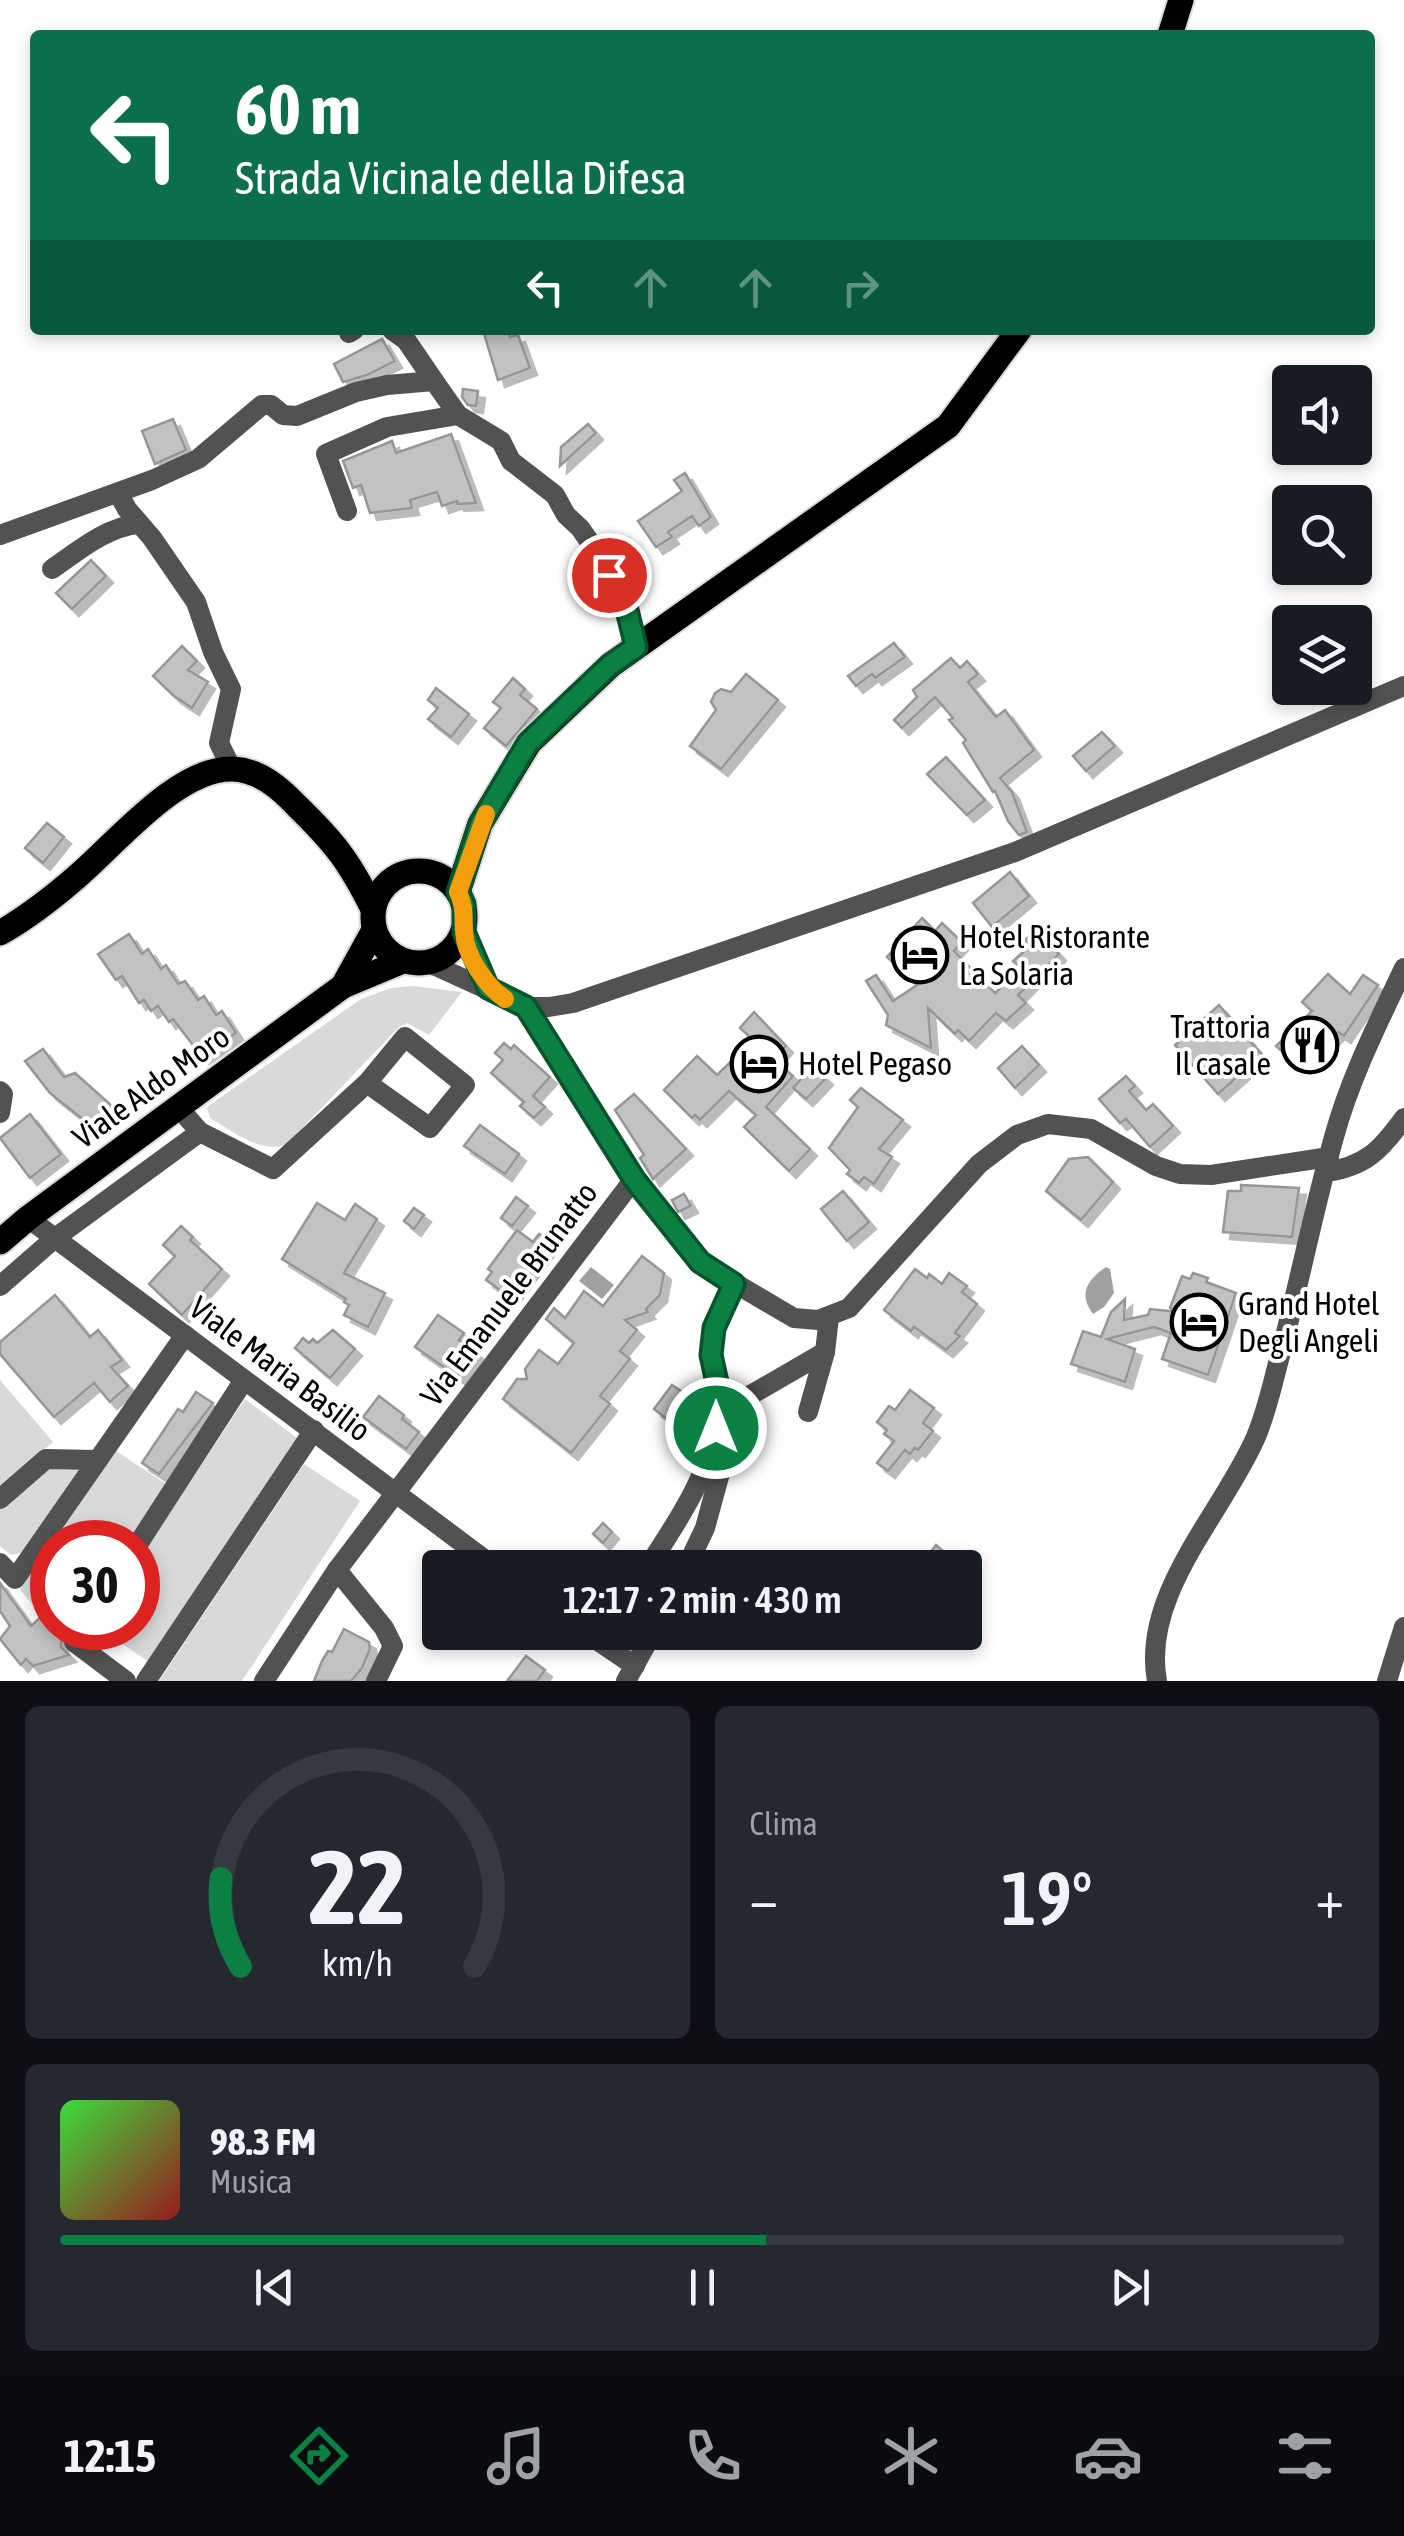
<!DOCTYPE html>
<html lang="it">
<head>
<meta charset="utf-8">
<style>
	:root { --surface:#171b24; --page:#242831; --text:#f1f3f6; --muted:#9ea1a6; --line:#363941; --accent:#0b8043 }
	body { margin:0; font-family:"Asap Condensed",sans-serif; background:var(--page); color:var(--text); height:100vh; display:flex; flex-direction:column; font-size:38px; white-space:nowrap }
	* { box-sizing:border-box; margin:0 }
	p { font-size:32px; color:var(--muted) }
	.icon { flex:none; width:55px; height:55px; fill:none; stroke:currentColor; stroke-width:2; stroke-linecap:round; stroke-linejoin:round }
	.map { position:relative; height:1681px; overflow:hidden }
	.panel { display:flex; flex-direction:column; gap:25px; padding:25px; background:#0d0f14; flex:1 }
	.panel>* { flex:none }
	.hud { position:absolute; left:30px; top:30px; width:1345px; height:305px; border-radius:10px; box-shadow:0 5px 15px #0003; background:#0b6e4f; color:#fff; overflow:hidden }
	.buttons { position:absolute; left:1272px; top:365px; display:grid; gap:20px }
	.buttons a { display:grid; place-items:center; width:100px; height:100px; border-radius:10px; background:var(--surface); box-shadow:0 5px 15px #0003; font-size:50px }
	.speed { position:absolute; left:30px; top:1520px; display:flex; gap:20px; font-size:50px; font-weight:700; text-align:center }
	.speed>* { display:grid; place-content:center; width:130px; height:130px; border-radius:50%; background:var(--surface); box-shadow:0 5px 15px #0003; line-height:1 }
	.speed .limit { border:15px solid #d22; background:#fff; color:#111 }
	.pin { position:absolute; display:grid; place-items:center; width:85px; height:85px; color:#fff; margin:-42px; border:5px solid #fff; border-radius:50%; box-shadow:0 2px 10px #0007 }
	.me { position:absolute; width:110px; margin:-55px; rotate:0deg; stroke-linejoin:round; filter:drop-shadow(0 0 8px #0008) }
	.turn { display:flex; align-items:center; gap:35px; height:210px; padding:0 40px; font-size:45px }
	.turn .icon { width:130px; height:130px; stroke-width:2.5 }
	.turn b { display:block; font-size:70px; line-height:85px }
	.lanes { display:flex; align-items:center; height:95px; padding:0 40px; background:#0003; justify-content:center; gap:50px; direction:ltr }
	.lanes .off { opacity:.35 }
	.big { font-size:75px; font-weight:600; line-height:1.1 }
	.panel .widget { flex:1; display:flex; flex-direction:column; justify-content:center; gap:15px; min-width:0; padding:0 35px; border-radius:15px; background:var(--page) }
	.panel .dial { align-items:center; gap:0 }
	.dial svg { height:260px; overflow:visible; fill:none; stroke:var(--line); stroke-width:7; stroke-linecap:round; text-anchor:middle }
	.dial text { fill:var(--text); stroke:none }
	.song { display:flex; align-items:center; gap:30px }
	.cover { width:120px; height:120px; border-radius:15px; background:linear-gradient(135deg,hsl(120 70% 55%),hsl(0 70% 35%)) }
	.played { height:10px; border-radius:5px; background:linear-gradient(90deg,var(--accent) 55%,var(--line) 55%) }
	.keys { display:flex; justify-content:space-around; direction:ltr }
	.heat { display:flex; justify-content:space-between; align-items:center; font-size:55px; direction:ltr }
	.panel .tiles { flex:1; display:grid; gap:25px; grid-template-columns:1fr 1fr }
	.widget:last-child { grid-column:span 2 }
	.trip { position:absolute; left:422px; top:1550px; width:560px; height:100px; border-radius:10px; background:var(--surface); box-shadow:0 5px 15px #0003; font-weight:600; line-height:100px; text-align:center }
	.dock { display:flex; height:160px; justify-content:space-around; align-items:center; background:#090b0e; color:var(--muted) }
	.dock .icon { width:70px; height:70px }
	.dock .on { color:var(--accent) }
	.dock b { font-size:45px; color:var(--text) }
	.map>svg:first-child { display:block }
</style>
</head>
<body>
<div class="map">
<svg width="1404" height="1681" viewBox="0 0 1404 1681">
	<defs>
		<filter id="shadow"><feDropShadow dx="7" dy="7" stdDeviation="0" flood-color="#0004"/></filter>
	</defs>
	<rect width="100%" height="100%" fill="#fff"/>
	<!-- green -->
	<g fill="#d9d9d9">
		<path d="M413,986l49,6 -33,43 -22,-12 -8,4 -113,118c-28,8 -53,-14 -76,-27l-3,-10 4,-4 150,-105 30,-11z"/>
		<polygon points="0,1380 53,1442 0,1488"/>
		<polygon points="245,1399 297,1438 149,1662 99,1628 138,1628 138,1561"/>
		<polygon points="113,1449 166,1484 128,1542 52,1542 52,1626 20,1590"/>
		<polygon points="304,1464 360,1501 242,1681 159,1681"/>
		<polygon points="42,1468 81,1468 26,1552 11,1555 0,1546 0,1506"/>
	</g>
	<!-- water -->
	<g fill="#a0a0a0">
		<polygon points="591,1267 614,1285 602,1299 579,1281"/>
		<path d="M1106,1267l4,2 4,24 -10,14 -11,7c-15,-20 -6,-34 13,-47z"/>
	</g>
	<!-- building -->
	<g fill="#c2c2c2" stroke="#969696" stroke-width="2.5" filter="url(#shadow)">
		<polygon points="483,330 508,330 510,337 518,335 530,368 498,380"/>
		<polygon points="382,339 395,361 367,375 343,382 334,364"/>
		<polygon points="463,389 478,391 476,406 468,405 462,397"/>
		<polygon points="173,419 186,450 155,464 142,431"/>
		<polygon points="588,424 596,433 560,466 561,447"/>
		<polygon points="451,434 476,503 457,504 457,501 442,506 437,492 410,500 412,508 370,513 361,485 353,488 343,461 392,441 396,453"/>
		<polygon points="685,473 711,517 699,526 692,516 668,532 672,537 656,547 638,521 682,491 674,480"/>
		<polygon points="91,560 106,576 72,609 56,593"/>
		<polygon points="894,643 905,657 875,678 872,674 856,686 848,676"/>
		<polygon points="182,646 197,661 188,670 208,682 192,708 174,696 153,676"/>
		<polygon points="951,658 960,668 967,661 978,674 968,682 996,717 1005,710 1034,750 1000,778 1012,792 1027,832 1019,835 1008,821 995,791 993,792 963,743 966,740 949,720 953,718 935,697 902,728 894,720 917,697 913,690"/>
		<polygon points="746,674 778,700 721,769 690,746 716,710 711,702 715,693 721,689 731,692"/>
		<polygon points="513,678 525,689 520,695 537,709 506,746 484,728 501,708 493,702"/>
		<polygon points="436,688 469,714 451,737 428,719 438,708 428,700"/>
		<polygon points="1102,732 1115,746 1086,771 1073,756"/>
		<polygon points="946,757 985,800 967,815 927,774"/>
		<polygon points="47,823 64,837 43,863 25,848"/>
		<polygon points="1010,872 1029,896 992,927 973,903"/>
		<polygon points="922,918 935,931 942,923 962,942 954,951 995,993 1021,969 1013,961 1030,946 1025,940 1037,930 1059,954 1018,995 1026,1003 1006,1021 996,1013 969,1041 958,1030 955,1034 928,1008 931,1048 886,1025 888,1015 866,981 876,975 893,1001 917,985 887,957"/>
		<polygon points="129,934 142,954 148,949 161,969 166,965 178,984 185,981 198,1000 204,996 216,1015 222,1011 236,1033 202,1057 173,1019 169,1022 158,1006 151,1011 144,1000 139,1003 122,976 116,980 98,954"/>
		<polygon points="1328,974 1350,994 1363,975 1378,985 1344,1036 1338,1032 1303,1065 1288,1057 1276,1046 1312,1011 1302,1002"/>
		<polygon points="1219,1005 1262,1055 1218,1094 1175,1045"/>
		<polygon points="754,1012 786,1046 774,1059 793,1076 766,1107 810,1149 789,1171 744,1127 756,1115 729,1091 700,1120 695,1115 692,1118 664,1090 697,1056 717,1075 742,1051 739,1049 750,1037 740,1028"/>
		<polygon points="504,1043 511,1049 514,1045 550,1077 533,1096 545,1107 534,1118 520,1106 524,1102 491,1073 503,1060 495,1053"/>
		<polygon points="1022,1046 1039,1065 1015,1088 998,1068"/>
		<polygon points="43,1049 64,1077 75,1073 112,1106 105,1123 95,1129 50,1093 25,1061"/>
		<polygon points="813,1066 826,1078 806,1099 793,1088"/>
		<polygon points="1126,1076 1135,1086 1129,1091 1146,1110 1153,1104 1173,1126 1150,1147 1126,1119 1120,1123 1099,1099"/>
		<polygon points="861,1088 903,1120 879,1149 892,1157 874,1184 864,1177 859,1183 847,1174 850,1170 829,1148 858,1107 850,1100"/>
		<polygon points="634,1094 686,1149 653,1179 640,1158 644,1155 615,1110"/>
		<polygon points="30,1114 61,1154 30,1178 0,1138"/>
		<polygon points="480,1125 519,1154 505,1174 464,1146"/>
		<polygon points="1088,1157 1113,1182 1081,1220 1046,1191 1069,1159"/>
		<polygon points="1241,1185 1299,1188 1292,1237 1223,1232 1228,1191 1241,1191"/>
		<polygon points="843,1191 869,1222 847,1241 821,1209"/>
		<polygon points="684,1194 691,1206 678,1212 672,1200"/>
		<polygon points="516,1197 528,1206 512,1226 501,1218"/>
		<polygon points="317,1203 345,1220 355,1204 377,1219 344,1273 385,1293 368,1327 344,1315 349,1305 344,1302 346,1299 282,1259"/>
		<polygon points="414,1208 424,1215 414,1229 404,1221"/>
		<polygon points="181,1226 193,1237 190,1240 222,1269 182,1315 149,1284 175,1256 163,1245"/>
		<polygon points="517,1230 533,1242 539,1234 552,1242 511,1298 486,1280 492,1272 488,1269"/>
		<polygon points="642,1256 664,1273 660,1295 646,1309 648,1312 625,1320 637,1330 620,1351 630,1359 600,1396 610,1404 571,1453 503,1399 517,1379 527,1379 525,1369 539,1350 558,1364 574,1343 546,1319 554,1308 565,1318 584,1291 603,1306"/>
		<polygon points="915,1269 927,1278 929,1274 942,1284 949,1273 967,1286 962,1292 977,1304 955,1333 960,1336 946,1350 914,1327 911,1331 884,1310"/>
		<polygon points="1193,1273 1208,1278 1206,1282 1236,1293 1208,1375 1162,1359 1171,1333 1154,1327 1107,1339 1135,1349 1125,1382 1071,1364 1083,1331 1101,1337 1111,1312 1125,1299 1124,1320 1148,1315 1150,1309 1178,1312 1170,1308 1182,1276 1190,1279"/>
		<polygon points="55,1295 90,1337 98,1330 122,1360 111,1367 128,1386 110,1402 94,1383 54,1417 0,1354 0,1342"/>
		<polygon points="438,1315 464,1333 459,1340 476,1352 458,1377 415,1347"/>
		<polygon points="333,1330 355,1349 330,1378 295,1348 303,1338 309,1343 313,1339 317,1343"/>
		<polygon points="672,1385 699,1403 680,1429 654,1409"/>
		<polygon points="910,1390 934,1408 923,1423 933,1431 918,1450 915,1448 910,1454 905,1450 888,1471 877,1463 894,1441 884,1434 887,1430 877,1422 889,1406 895,1410"/>
		<polygon points="196,1392 213,1403 159,1474 142,1463 178,1409 183,1412"/>
		<polygon points="379,1396 404,1415 402,1419 419,1432 406,1449 363,1417"/>
		<polygon points="603,1523 612,1532 603,1543 593,1534"/>
		<polygon points="936,1545 944,1552 962,1568 929,1568 923,1562"/>
		<polygon points="0,1583 31,1626 43,1615 62,1636 61,1647 69,1655 33,1666 26,1659 21,1665 0,1639 10,1626 0,1611"/>
		<polygon points="344,1629 369,1642 370,1649 362,1668 351,1681 314,1681 322,1661 328,1651 332,1652"/>
		<polygon points="526,1656 545,1670 537,1681 507,1681"/>
	</g>
	<g fill="none" stroke-linecap="round" stroke-linejoin="round">
		<!-- major casing -->
		<g stroke="#dbdbdb" stroke-width="29">
			<g id="major">
				<polyline points="1170,35 1181,0"/>
				<circle cx="419" cy="917" r="46"/>
				<polyline points="458,891 480,824 529,743 611,665 948,426 1019,330"/>
				<path d="M0,933c28,-16 55,-37 80,-59 38,-33 99,-107 153,-105 26,1 47,19 64,37 38,37 52,55 76,103"/>
				<polyline points="343,986 374,930"/>
				<polyline points="0,1242 28,1218 343,986 403,961"/>
			</g>
		</g>
		<!-- minor -->
		<g stroke="#525252" stroke-width="20">
			<polyline points="349,333 354,330"/>
			<polyline points="434,381 458,415 501,441 511,461 555,495 566,515 580,528 601,558 627,610 637,647"/>
			<polyline points="118,493 127,509 152,538 196,602 213,652 231,689 219,743 232,769"/>
			<polyline points="347,511 326,454 387,427 458,415"/>
			<polyline points="0,535 152,480 198,459 262,405 271,405 283,415 297,416 356,392 387,385 434,381 406,340 392,330"/>
			<path d="M52,569c25,-17 54,-42 86,-45"/>
			<polyline points="463,931 488,988"/>
			<polyline points="429,963 526,1007 549,1007 573,1003 1015,852 1404,686"/>
			<polyline points="526,1007 634,1179 699,1262 794,1318 818,1320 849,1308 979,1164 1017,1135 1048,1124 1091,1129 1156,1166 1180,1174 1211,1175 1329,1157"/>
			<polyline points="0,1091 3,1094 0,1113"/>
			<polyline points="200,1132 273,1169 367,1083 430,1128 465,1085 405,1037 367,1083"/>
			<path d="M1325,1172c40,-5 56,-22 79,-54"/>
			<polyline points="28,1218 496,1568"/>
			<polyline points="0,1286 55,1238 200,1132 178,1107"/>
			<polyline points="808,1412 825,1352 829,1317"/>
			<polyline points="0,1499 46,1459 96,1460"/>
			<polyline points="138,1544 244,1380"/>
			<polyline points="0,1563 15,1579 185,1335"/>
			<path d="M647,1568c32,-48 70,-105 73,-164 1,-15 -7,-31 -9,-46 -3,-26 13,-51 24,-74"/>
			<polyline points="686,1568 705,1528 738,1407 749,1396 825,1352"/>
			<polyline points="337,1570 384,1628 393,1646 376,1681"/>
			<polyline points="83,1628 74,1642 126,1681"/>
			<polyline points="585,1632 635,1666"/>
			<polyline points="146,1681 314,1430"/>
			<polyline points="264,1681 337,1570 634,1179"/>
			<polyline points="626,1681 653,1632"/>
			<path d="M1157,1681c-16,-86 64,-166 98,-242 12,-27 18,-58 26,-87 19,-72 33,-144 53,-215 16,-59 44,-114 70,-169"/>
			<polyline points="1387,1681 1404,1627"/>
		</g>
		<!-- major -->
		<use href="#major" stroke="#000" stroke-width="25"/>
	</g>
	<g fill="none" stroke-linecap="round" stroke-linejoin="round">
		<!-- route casing -->
		<g stroke="#07532c" stroke-width="25">
			<polyline id="route" points="609,575 627,610 636,647 610,665 528,743 480,824 458,892 464,904 464,932 488,988 526,1007 634,1179 700,1262 734,1284 714,1328 711,1355 721,1401 716,1428"/>
		</g>
		<!-- route -->
		<use href="#route" stroke="#0b8043" stroke-width="18"/>
		<!-- slow -->
		<path stroke="#f59e0b" stroke-width="18" d="M486,814l-28,78c7,15 5,23 6,39 1,25 22,55 41,68"/>
	</g>
	<!-- icons -->
	<defs>
		<g id="hotel-ring" transform="scale(2.875)"><circle r="9.5" fill="#fff" stroke="#000" stroke-width="1.5"/><path d="M-6-4.5h1.5V1H6V5H4.5V3h-9V5H-6ZM-4 0a1.8 1.8 0 1 1 3.6 0ZM.5 0V-2.5h3Q6-2.5 6 0Z" fill="#000"/></g>
		<g id="restaurant-ring" transform="scale(2.875)"><circle r="9.5" fill="#fff" stroke="#000" stroke-width="1.5"/><path d="M-5-6h1v4h1v-4h1v4h1v-4h1v5L-1.5 .5V6h-2V.5L-5-1ZM5-6V6H3V1.5H1.5Q1.5-4 5-6Z" fill="#000"/></g>
	</defs>
	<g fill-rule="evenodd">
		<use href="#hotel-ring" x="920" y="955"/>
		<use href="#restaurant-ring" x="1310" y="1045"/>
		<use href="#hotel-ring" x="759" y="1064"/>
		<use href="#hotel-ring" x="1199" y="1322"/>
	</g>
	<g text-anchor="middle" stroke-width="8" stroke-linejoin="round" paint-order="stroke">
		<!-- poi labels -->
		<g font-size="32" fill="#000" stroke="#fff" text-anchor="start">
			<text x="959" y="948">Hotel Ristorante<tspan x="959" dy="37">La Solaria</tspan></text>
			<text x="1271" y="1038" text-anchor="end">Trattoria<tspan x="1271" dy="37">Il casale</tspan></text>
			<text x="798" y="1075">Hotel Pegaso</text>
			<text x="1238" y="1315">Grand Hotel<tspan x="1238" dy="37">Degli Angeli</tspan></text>
		</g>
		<!-- street labels -->
		<g font-size="32" fill="#000" stroke="#fff">
			<text transform="translate(151 1087) rotate(-36)" y="11">Viale Aldo Moro</text>
			<text transform="translate(509 1294) rotate(-53)" y="11">Via Emanuele Brunatto</text>
			<text transform="translate(280 1369) rotate(37)" y="11">Viale Maria Basilio</text>
		</g>
	</g>
</svg>
<div class="buttons">
<a><svg class="icon" aria-label="sound" viewBox="0 0 24 24"><path d="M4 9h4l5-4v14l-5-4H4zM17 9q2 3 0 6"/></svg></a>
<a><svg class="icon" aria-label="search" viewBox="0 0 24 24"><circle cx="10" cy="10" r="6"/><path d="M15 15l6 6"/></svg></a>
<a><svg class="icon" aria-label="layers" viewBox="0 0 24 24"><path d="M12 4l9 5-9 5-9-5zM3 14l9 5 9-5"/></svg></a>
</div>
<div class="speed"><div class="limit">30</div></div>
<div class="pin" style="left:609px;top:575px;background:#d93025"><svg class="icon" aria-label="arrive" viewBox="0 0 24 24"><path d="M6 21V4h12l-3 4 3 4H6"/></svg></div>
<svg class="me" style="left:716px;top:1428px" viewBox="-20 -20 40 40"><circle r="17" fill="#0b8043" stroke="#fff" stroke-width="3"/><path d="M0-11L8 9 0 5-8 9z" fill="#fff"/></svg>
<div class="trip">12:17 · 2 min · 430 m</div>
<div class="hud">
<div class="turn"><svg class="icon" aria-label="left" viewBox="0 0 24 24"><path d="M17 20v-9H6M10 6l-5 5 5 5"/></svg><div><b>60 m</b>Strada Vicinale della Difesa</div></div>
<div class="lanes"><svg class="icon" aria-label="left" viewBox="0 0 24 24"><path d="M17 20v-9H6M10 6l-5 5 5 5"/></svg><svg class="icon off" aria-label="ahead" viewBox="0 0 24 24"><path d="M12 20V5M6 11l6-6 6 6"/></svg><svg class="icon off" aria-label="ahead" viewBox="0 0 24 24"><path d="M12 20V5M6 11l6-6 6 6"/></svg><svg class="icon off" aria-label="right" viewBox="0 0 24 24"><path d="M7 20v-9h11M14 6l5 5-5 5"/></svg></div>
</div>
</div>
<section class="panel">
<div class="tiles">
<div class="widget dial"><svg viewBox="0 0 100 80">
<path d="M14 69A42 42 0 1 1 86 69"/>
<path d="M14 69A42 42 0 0 1 8 42" stroke="#0b8043"/>
<text x="50" y="56" font-size="32" font-weight="700">22</text>
<text x="50" y="72" font-size="11">km/h</text>
</svg></div>
<div class="widget"><p>Clima</p>
<div class="heat"><a>−</a><b class="big">19°</b><a>+</a></div>
</div>
<div class="widget">
<div class="song"><i class="cover"></i><div><b>98.3 FM</b><p>Musica</p></div></div>
<div class="played"></div>
<div class="keys"><svg class="icon" aria-label="previous" viewBox="0 0 24 24"><path d="M18 5L8 12l10 7zM5 5v14"/></svg><svg class="icon" aria-label="pause" viewBox="0 0 24 24"><path d="M8 5v14M16 5v14"/></svg><svg class="icon" aria-label="next" viewBox="0 0 24 24"><path d="M6 5l10 7-10 7zM19 5v14"/></svg></div>
</div>
</div>
</section>
<nav class="dock">
<b>12:15</b>
<svg class="icon on" aria-label="directions" viewBox="0 0 24 24"><path d="M12 3l9 9-9 9-9-9zM9 14v-3h6M13 9l2 2-2 2"/></svg>
<svg class="icon" aria-label="music" viewBox="0 0 24 24"><path d="M9 18V5l10-2v13"/><circle cx="6" cy="18" r="3"/><circle cx="16" cy="16" r="3"/></svg>
<svg class="icon" aria-label="phone" viewBox="0 0 24 24"><path d="M5 4h4l2 5-3 2q2 4 5 5l2-3 5 2v4C11 20 4 13 5 4z"/></svg>
<svg class="icon" aria-label="climate" viewBox="0 0 24 24"><path d="M12 3v18M4 7l16 10M4 17L20 7"/></svg>
<svg class="icon" aria-label="car" viewBox="0 0 24 24"><path d="M5 17H2v-5l4-1 3-4h7l3 4 3 1v5h-3M9 17h6M6 11h13"/><circle cx="7" cy="17" r="2"/><circle cx="17" cy="17" r="2"/></svg>
<svg class="icon" aria-label="filters" viewBox="0 0 24 24"><path d="M4 7h16M4 17h16"/><circle cx="9" cy="7" r="2"/><circle cx="15" cy="17" r="2"/></svg>
</nav>
</body>
</html>
